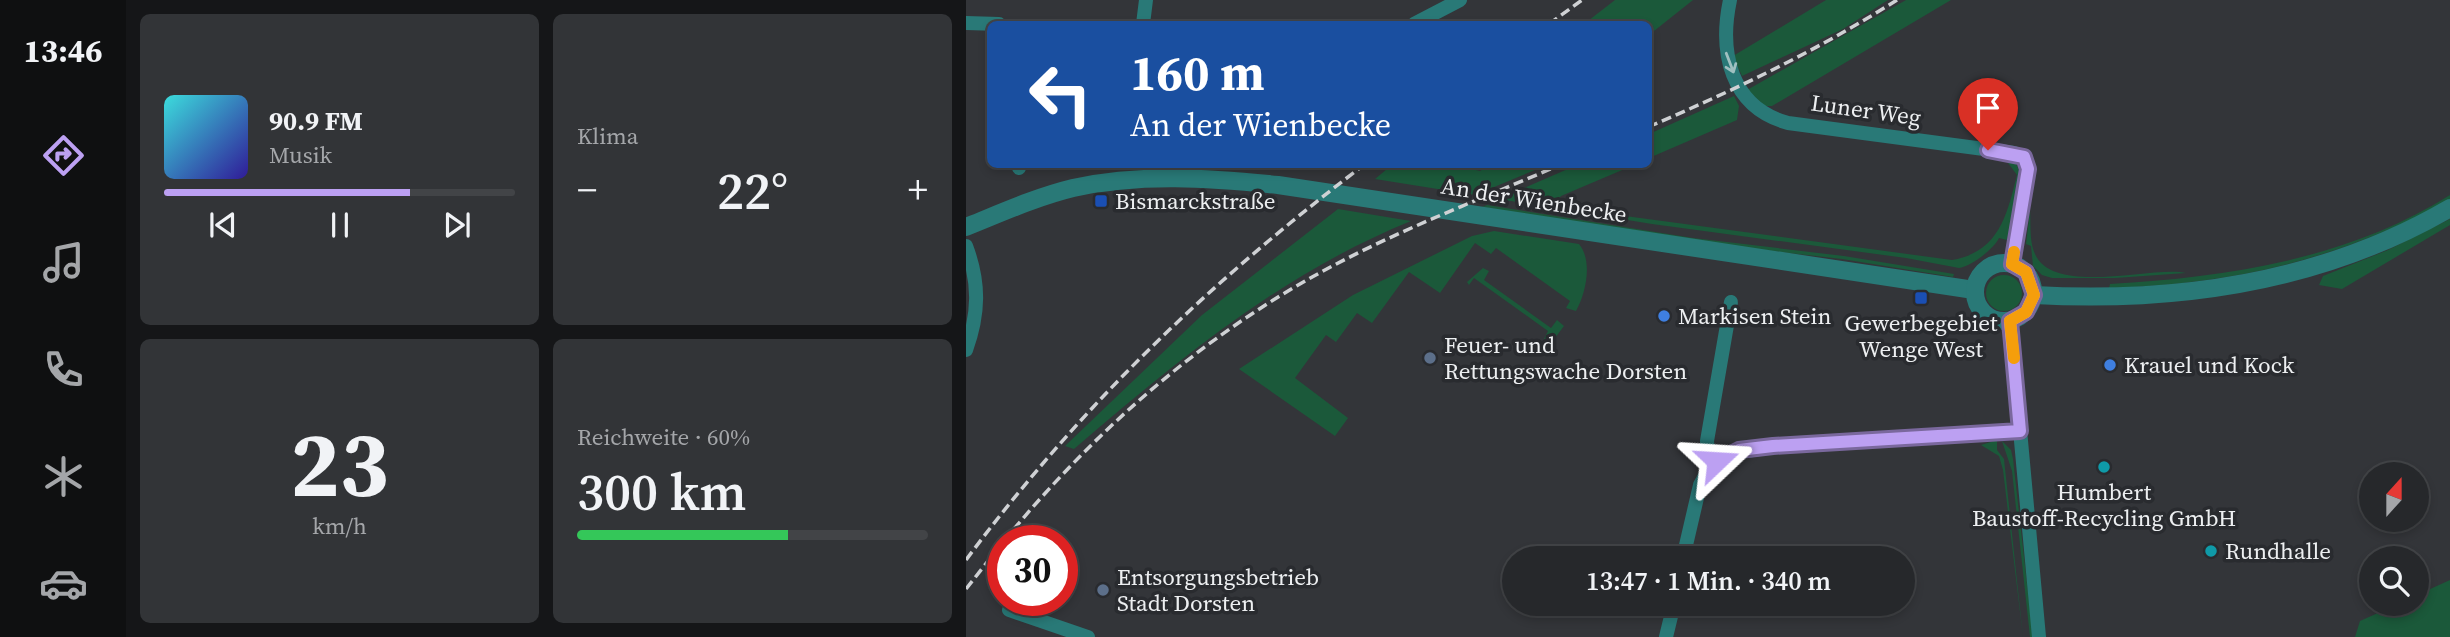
<!DOCTYPE html>
<html lang="de">
<head>
<meta charset="utf-8">
<style>
	:root { --surface:#26282b; --page:#323437; --text:#f1f3f6; --muted:#a4a6a9; --line:#424447; --accent:#bca0f2 }
	body { margin:0; font-family:"Source Serif 4",serif; background:var(--page); color:var(--text); height:100vh; display:flex; flex-direction:column; font-size:26px; white-space:nowrap }
	* { box-sizing:border-box; margin:0 }
	p { font-size:23px; color:var(--muted) }
	.icon { flex:none; width:38px; height:38px; fill:none; stroke:currentColor; stroke-width:2; stroke-linecap:round; stroke-linejoin:round }
	.map { position:relative; flex:1; overflow:hidden }
	.details { display:flex; flex-direction:column; gap:14px; padding:14px; background:#151618; width:840px }
	.details>* { flex:none }
	.guide { position:absolute; left:21px; top:21px; width:665px; height:147px; border-radius:10px; box-shadow:0 4px 10px #0003,0 0 0 2px var(--line); background:#1a4fa0; color:#fff; overflow:hidden }
	.needle { width:46px; rotate:21deg }
	.tools { position:absolute; left:1393px; top:462px; display:grid; gap:14px }
	.tools a { display:grid; place-items:center; width:70px; height:70px; border-radius:50%; background:var(--surface); box-shadow:0 4px 10px #0003,0 0 0 2px var(--line); font-size:35px }
	.speed { position:absolute; left:21px; top:525px; display:flex; gap:14px; font-size:35px; font-weight:700; text-align:center }
	.speed>* { display:grid; place-content:center; width:91px; height:91px; border-radius:50%; background:var(--surface); box-shadow:0 4px 10px #0003,0 0 0 2px var(--line); line-height:1 }
	.speed .limit { border:10px solid #d22; background:#fff; color:#111 }
	.pin { position:absolute; display:grid; place-items:center; width:60px; height:60px; color:#fff; margin:-72px -30px; border-radius:50% 50% 50% 0; rotate:-45deg; box-shadow:0 0 7px #0007 }
	.pin .icon { rotate:45deg }
	.me { position:absolute; width:77px; margin:-38px; rotate:70deg; stroke-linejoin:round; filter:drop-shadow(0 0 5px #0008) }
	.turn { display:flex; align-items:center; gap:24px; height:147px; padding:0 28px; font-size:32px }
	.turn .icon { width:91px; height:91px; stroke-width:2.5 }
	.turn b { display:block; font-size:49px; line-height:60px }
	.big { font-size:52px; font-weight:600; line-height:1.1 }
	.details .card { flex:1; display:flex; flex-direction:column; justify-content:center; gap:10px; min-width:0; padding:0 24px; border-radius:10px; background:var(--page) }
	.details .dial { align-items:center; gap:0 }
	.dial b { font-size:91px; line-height:1 }
	.song { display:flex; align-items:center; gap:21px }
	.cover { width:84px; height:84px; border-radius:10px; background:linear-gradient(135deg,hsl(180 70% 55%),hsl(250 70% 35%)) }
	.played { height:7px; border-radius:4px; background:linear-gradient(90deg,var(--accent) 70%,var(--line) 70%) }
	.keys { display:flex; justify-content:space-around; direction:ltr }
	.heat { display:flex; justify-content:space-between; align-items:center; font-size:38px; direction:ltr }
	.charge { height:10px; border-radius:5px; background:linear-gradient(90deg,#34c759 60%,var(--line) 0) }
	.details .tiles { flex:1; display:grid; gap:14px; grid-template-columns:repeat(2,1fr) }
	.trip { position:absolute; left:536px; top:546px; width:413px; height:70px; border-radius:35px; background:var(--surface); box-shadow:0 4px 10px #0003,0 0 0 2px var(--line); font-weight:600; line-height:70px; text-align:center }
	main { display:flex; flex:1; min-height:0 }
	.dock { display:flex; flex-direction:column; width:126px; justify-content:space-around; align-items:center; background:#0f1011; color:var(--muted) }
	.dock .icon { width:49px; height:49px }
	.dock .selected { color:var(--accent) }
	.dock b { font-size:32px; color:var(--text) }
	.map>svg:first-child { display:block }
</style>
</head>
<body>
<main>
<nav class="dock">
<b>13:46</b>
<svg class="icon selected" aria-label="directions" viewBox="0 0 24 24"><path d="M12 3l9 9-9 9-9-9zM9 14v-3h6M13 9l2 2-2 2"/></svg>
<svg class="icon" aria-label="music" viewBox="0 0 24 24"><path d="M9 18V5l10-2v13"/><circle cx="6" cy="18" r="3"/><circle cx="16" cy="16" r="3"/></svg>
<svg class="icon" aria-label="phone" viewBox="0 0 24 24"><path d="M5 4h4l2 5-3 2q2 4 5 5l2-3 5 2v4C11 20 4 13 5 4z"/></svg>
<svg class="icon" aria-label="climate" viewBox="0 0 24 24"><path d="M12 3v18M4 7l16 10M4 17L20 7"/></svg>
<svg class="icon" aria-label="car" viewBox="0 0 24 24"><path d="M5 17H2v-5l4-1 3-4h7l3 4 3 1v5h-3M9 17h6M6 11h13"/><circle cx="7" cy="17" r="2"/><circle cx="17" cy="17" r="2"/></svg>
</nav>
<section class="details">
<div class="tiles">
<div class="card">
<div class="song"><i class="cover"></i><div><b>90.9 FM</b><p>Musik</p></div></div>
<div class="played"></div>
<div class="keys"><svg class="icon" aria-label="previous" viewBox="0 0 24 24"><path d="M18 5L8 12l10 7zM5 5v14"/></svg><svg class="icon" aria-label="pause" viewBox="0 0 24 24"><path d="M8 5v14M16 5v14"/></svg><svg class="icon" aria-label="next" viewBox="0 0 24 24"><path d="M6 5l10 7-10 7zM19 5v14"/></svg></div>
</div>
<div class="card"><p>Klima</p>
<div class="heat"><a>−</a><b class="big">22°</b><a>+</a></div>
</div>
<div class="card dial"><b>23</b><p>km/h</p></div>
<div class="card"><p>Reichweite · 60%</p><b class="big">300 km</b><div class="charge"></div></div>
</div>
</section>
<div class="map">
<svg width="1484" height="637" viewBox="0 0 1484 637">
	<rect width="100%" height="100%" fill="#333539"/>
	<!-- green -->
	<g fill="#1b593a">
		<polygon points="649,0 727,0 683,35 682,24 618,24"/>
		<polygon points="860,0 922,0 877,29 776,76 767,56"/>
		<polygon points="940,0 985,0 806,106 799,106 781,90"/>
		<polygon points="768,96 773,106 771,120 683,158 683,134"/>
		<path d="M1042,157c25,10 4,62 -1,83l-8,-2c-5,11 -29,29 -40,30l-53,-10 -254,-34 -153,-25 78,-34h57l-73,31 -4,5 1,6 394,53c47,-8 55,-45 65,-85l-12,-16z"/>
		<polygon points="427,164 490,165 514,171 523,165 581,165 509,195 409,179"/>
		<path d="M1484,195v5c-110,59 -216,84 -341,88l1,-4c118,-7 238,-25 340,-89z"/>
		<polygon points="521,205 727,238 878,256 988,274 987,277 876,259 726,242 516,207"/>
		<path d="M372,209l73,12c-130,53 -232,138 -337,228l-9,-3 137,-131z"/>
		<path d="M1064,210c1,14 -1,31 5,44 19,43 120,11 151,19l-71,5h-63l-10,-3 -9,-9 -2,-20 -5,-2z"/>
		<polygon points="1484,219 1484,225 1376,289 1353,285 1357,276 1422,250"/>
		<path d="M528,231l85,13c14,17 7,49 -3,67l-10,-3 4,-7 -74,-53 -5,6 -16,-11 -35,50 -31,-21 -37,51 -15,-10 -21,29 -10,-7 -31,43 53,40 -13,18 -96,-67 114,-74 119,-59z"/>
		<polygon points="517,268 523,271 518,280 585,328 591,320 598,326 586,342 578,339 582,331 508,278 503,285 501,282"/>
		<circle cx="1038" cy="293" r="18"/>
		<polygon points="1031,440 1031,450 1038,459 1057,637 1037,470 1033,456 1015,445"/>
		<polygon points="1036,441 1045,450 1047,459 1067,637 1064,637 1046,471"/>
		<polygon points="1484,580 1484,637 1389,637 1394,621 1432,604 1451,604 1451,595"/>
	</g>
	<g fill="none" stroke-linecap="round" stroke-linejoin="round">
		<!-- minor -->
		<g stroke="#297977" stroke-width="14">
			<path d="M764,0c-11,52 0,107 58,123l226,30 10,4 4,19 -16,88"/>
			<polyline points="0,23 33,24"/>
			<polyline points="177,24 180,0"/>
			<polyline points="448,24 494,0"/>
			<polyline points="53,168 54,164"/>
			<path d="M0,246c14,37 13,68 0,104"/>
			<polyline points="1044,321 1073,637"/>
			<polyline points="751,461 742,450 741,441 765,302"/>
			<polyline points="717,558 734,485 744,467 761,454 814,446 1054,431"/>
			<polyline points="43,610 122,637"/>
			<polyline points="700,637 708,604"/>
		</g>
		<!-- tertiary -->
		<g stroke="#297977" stroke-width="18">
			<path d="M0,227c35,-14 70,-30 107,-39 67,-15 137,-10 205,-3l696,105"/>
			<circle cx="1038" cy="292" r="29"/>
			<path d="M1068,295c145,8 289,-13 416,-87"/>
		</g>
		<!-- rail -->
		<g stroke="#cfd1d4" stroke-width="3.5" stroke-dasharray="10 5" stroke-linecap="butt">
			<polyline points="583,24 616,0"/>
			<path d="M682,127c87,-37 170,-77 249,-127"/>
			<path d="M38,541c87,-106 190,-198 310,-265 79,-44 165,-76 248,-112"/>
			<path d="M0,560c115,-155 245,-279 399,-396"/>
			<polyline points="0,589 37,542"/>
		</g>
	</g>
	<!-- one-way arrows -->
	<defs><path id="oneway-shaft" d="M-6 0H5M1.5-3L5.5 0L1.5 3" fill="none" stroke-width="1.6" stroke-linecap="round" stroke-linejoin="round" transform="scale(1.75)"/></defs>
	<use stroke="#9fc0c0" href="#oneway-shaft" transform="translate(764 63) rotate(69)"/>
	<g fill="none" stroke-linecap="round" stroke-linejoin="round">
		<!-- route casing -->
		<g stroke="#7a689d" stroke-width="18">
			<polyline id="route" points="751,461 773,450 807,446 1054,431 1044,321 1060,312 1068,295 1060,272 1046,264 1062,169 1058,157 1022,150"/>
		</g>
		<!-- route -->
		<use href="#route" stroke="#bca0f2" stroke-width="12"/>
		<!-- slow -->
		<polyline stroke="#f59e0b" stroke-width="12" points="1048,358 1044,321 1060,312 1068,295 1060,272 1046,264 1048,252"/>
	</g>
	<!-- markers -->
	<g fill="#1a4fb4" stroke="#292b2f" stroke-width="2.5">
		<rect x="128" y="194" width="14" height="14" rx="3.5"/>
		<rect x="948" y="291" width="14" height="14" rx="3.5"/>
	</g>
	<g fill="#3f7fe0" stroke="#292b2f" stroke-width="2.5">
		<circle cx="698" cy="316" r="7"/>
		<circle cx="1144" cy="365" r="7"/>
	</g>
	<g fill="#5c6f8a" stroke="#292b2f" stroke-width="2.5">
		<circle cx="464" cy="358" r="7"/>
		<circle cx="137" cy="590" r="7"/>
	</g>
	<g fill="#0f9aa8" stroke="#292b2f" stroke-width="2.5">
		<circle cx="1138" cy="467" r="7"/>
		<circle cx="1245" cy="551" r="7"/>
	</g>
	<g text-anchor="middle" stroke-width="7" stroke-linejoin="round" paint-order="stroke">
		<!-- street labels -->
		<g font-size="23" fill="#edeff1" stroke="#292b2f">
			<text transform="translate(900 110) rotate(8)" y="8">Luner Weg</text>
			<text transform="translate(568 200) rotate(9)" y="8">An der Wienbecke</text>
		</g>
		<!-- poi labels -->
		<g font-size="23" fill="#edeff1" stroke="#292b2f" text-anchor="start">
			<text x="149" y="209">Bismarckstraße</text>
			<text x="712" y="324">Markisen Stein</text>
			<text x="955" y="331" text-anchor="middle">Gewerbegebiet<tspan x="955" dy="26">Wenge West</tspan></text>
			<text x="478" y="353">Feuer- und<tspan x="478" dy="26">Rettungswache Dorsten</tspan></text>
			<text x="1158" y="373">Krauel und Kock</text>
			<text x="1138" y="500" text-anchor="middle">Humbert<tspan x="1138" dy="26">Baustoff-Recycling GmbH</tspan></text>
			<text x="1259" y="559">Rundhalle</text>
			<text x="151" y="585">Entsorgungsbetrieb<tspan x="151" dy="26">Stadt Dorsten</tspan></text>
		</g>
	</g>
</svg>
<div class="tools">
<a><svg class="needle" viewBox="-14 -14 28 28"><path d="M0-13l5 13h-10z" fill="#e53935"/><path d="M0 13l5-13h-10z" fill="#a4a6a9"/></svg></a>
<a><svg class="icon" aria-label="search" viewBox="0 0 24 24"><circle cx="10" cy="10" r="6"/><path d="M15 15l6 6"/></svg></a>
</div>
<div class="speed"><div class="limit">30</div></div>
<div class="pin" style="left:1022px;top:150px;background:#d93025"><svg class="icon" aria-label="arrive" viewBox="0 0 24 24"><path d="M6 21V4h12l-3 4 3 4H6"/></svg></div>
<svg class="me" style="left:751px;top:461px" viewBox="-20 -20 40 40"><path d="M0-17L14 15 0 8-14 15z" fill="#bca0f2" stroke="#fff" stroke-width="4"/></svg>
<div class="trip">13:47 · 1 Min. · 340 m</div>
<div class="guide">
<div class="turn"><svg class="icon" aria-label="left" viewBox="0 0 24 24"><path d="M17 20v-9H6M10 6l-5 5 5 5"/></svg><div><b>160 m</b>An der Wienbecke</div></div>
</div>
</div>
</main>
</body>
</html>
